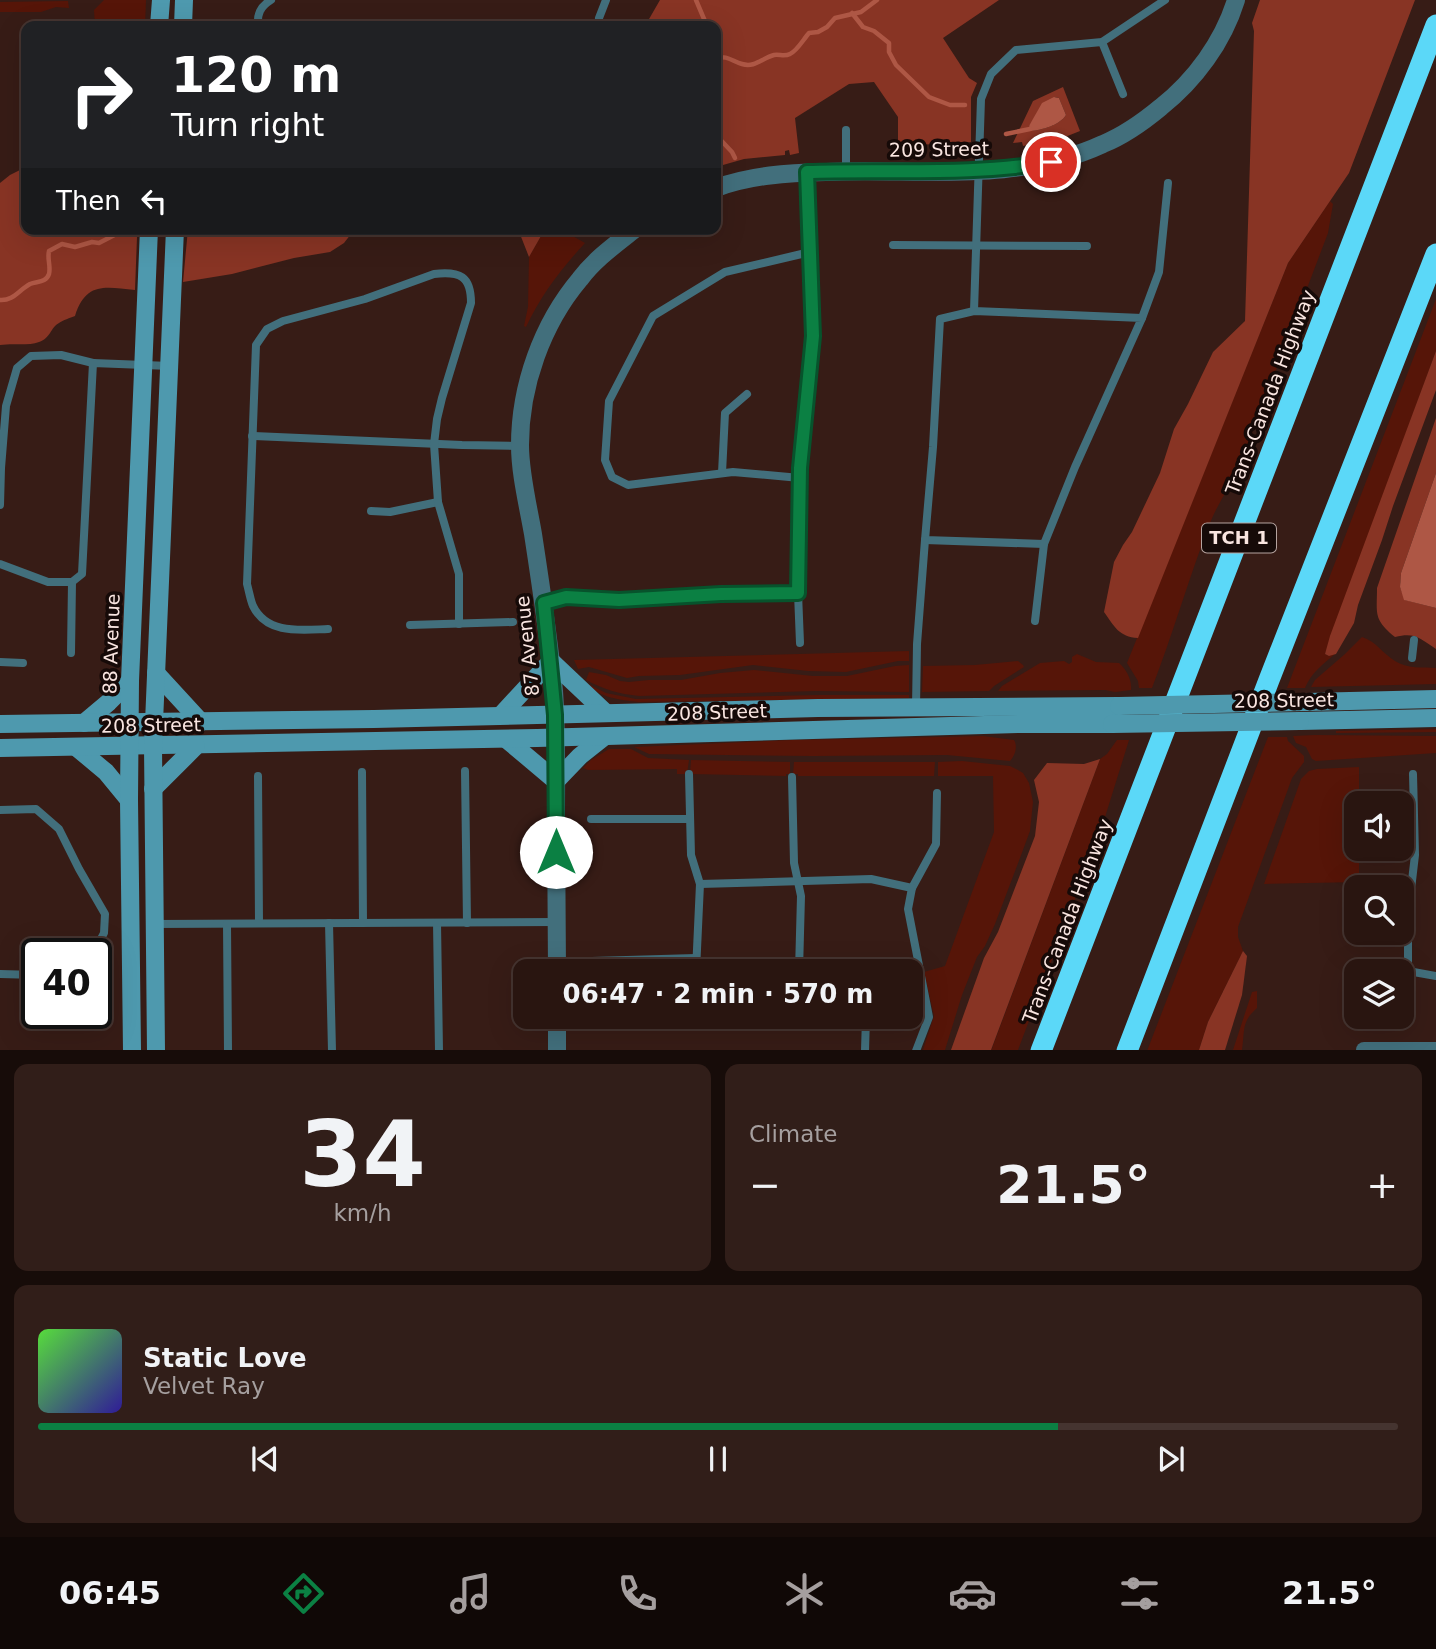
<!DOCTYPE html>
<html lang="en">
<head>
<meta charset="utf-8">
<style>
	:root { --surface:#291510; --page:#311e19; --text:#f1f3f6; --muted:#a59f9f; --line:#453430; --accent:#0b8043 }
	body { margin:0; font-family:"DejaVu Sans",sans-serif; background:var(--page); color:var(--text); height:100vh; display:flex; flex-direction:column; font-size:26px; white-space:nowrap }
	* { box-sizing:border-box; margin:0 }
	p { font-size:23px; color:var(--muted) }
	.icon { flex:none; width:38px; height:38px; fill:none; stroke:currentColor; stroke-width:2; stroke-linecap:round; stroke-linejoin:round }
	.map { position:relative; height:1050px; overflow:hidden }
	.details { display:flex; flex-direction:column; gap:14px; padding:14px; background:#170c09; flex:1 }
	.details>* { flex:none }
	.hud { position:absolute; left:21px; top:21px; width:700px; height:214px; border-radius:14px; box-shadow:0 7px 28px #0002,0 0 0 2px var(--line); background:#202124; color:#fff; overflow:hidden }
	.buttons { position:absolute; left:1344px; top:791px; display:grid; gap:14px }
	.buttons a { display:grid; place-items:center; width:70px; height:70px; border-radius:14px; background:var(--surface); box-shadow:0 7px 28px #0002,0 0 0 2px var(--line); font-size:35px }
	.speed { position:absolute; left:21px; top:938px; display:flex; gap:14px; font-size:35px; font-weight:700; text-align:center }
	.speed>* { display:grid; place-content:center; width:91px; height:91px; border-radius:50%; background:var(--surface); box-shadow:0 7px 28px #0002,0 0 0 2px var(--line); line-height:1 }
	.speed .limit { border:4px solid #111; border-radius:10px; background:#fff; color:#111 }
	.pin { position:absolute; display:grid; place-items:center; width:60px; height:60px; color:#fff; margin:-30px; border:4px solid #fff; border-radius:50%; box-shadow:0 2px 7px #0007 }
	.me { position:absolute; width:77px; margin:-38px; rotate:0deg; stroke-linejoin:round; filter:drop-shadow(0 0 5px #0008) }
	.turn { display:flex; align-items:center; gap:24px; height:147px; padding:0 35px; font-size:32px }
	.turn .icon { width:91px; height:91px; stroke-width:2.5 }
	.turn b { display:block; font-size:49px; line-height:60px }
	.then { display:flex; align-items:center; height:66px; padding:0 35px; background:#0003; gap:14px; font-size:26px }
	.big { font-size:52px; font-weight:700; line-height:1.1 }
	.details .tile { flex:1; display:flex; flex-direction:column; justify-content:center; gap:10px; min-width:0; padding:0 24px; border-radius:14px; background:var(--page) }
	.details .dial { align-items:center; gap:0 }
	.dial b { font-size:91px; line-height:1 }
	.song { display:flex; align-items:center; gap:21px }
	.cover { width:84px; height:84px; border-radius:10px; background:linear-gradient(135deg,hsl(110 70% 55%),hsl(250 70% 35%)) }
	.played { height:7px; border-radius:4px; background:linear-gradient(90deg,var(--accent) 75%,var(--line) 75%) }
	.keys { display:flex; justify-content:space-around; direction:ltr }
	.heat { display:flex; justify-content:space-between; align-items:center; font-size:38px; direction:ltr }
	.details .tiles { flex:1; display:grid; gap:14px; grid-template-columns:1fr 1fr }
	.tile:last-child { grid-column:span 2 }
	.trip { position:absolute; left:513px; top:959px; width:410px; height:70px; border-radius:14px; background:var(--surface); box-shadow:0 7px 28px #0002,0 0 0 2px var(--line); font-weight:700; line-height:70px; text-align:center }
	.tabs { display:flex; height:112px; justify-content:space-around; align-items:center; background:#100806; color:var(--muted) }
	.tabs .icon { width:49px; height:49px }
	.tabs .selected { color:var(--accent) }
	.tabs b { font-size:32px; color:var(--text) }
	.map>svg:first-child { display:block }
</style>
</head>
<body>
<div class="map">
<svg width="1436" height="1051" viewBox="0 0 1436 1051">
	<rect width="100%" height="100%" fill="#371c16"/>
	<!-- green -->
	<g fill="#561508">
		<polygon points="104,0 146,0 145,26 113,26 109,25 95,26 94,10"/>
		<polygon points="68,1 69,8 56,7 41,12 0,12 0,2"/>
		<path d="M1330,201l3,3 -5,29 -90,237c-9,18 -21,35 -28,53 -21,54 -37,111 -58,165h-13l-1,-7 -11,-18 161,-400z"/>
		<path d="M548,229h12l25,14c-24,26 -44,52 -59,84l-2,-1 4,-19 1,-50 12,-21z"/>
		<path d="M1436,299v52l-111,303 4,2 6,-2c-12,10 -24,19 -30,34h-18z"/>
		<path d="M1362,637c14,4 21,17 33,24 12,8 28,6 41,7v16l-125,3 4,-7 30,-26z"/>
		<polygon points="909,651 909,661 898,661 846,672 808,671 753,665 680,675 639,676 627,678 589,667 578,669 574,660"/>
		<path d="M1077,654l19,8 23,1c8,7 13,17 12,27l-16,2 -10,-2 -107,1 4,-5 38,-23 24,-2 5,3 3,-2v-5z"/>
		<polygon points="1018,661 1023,665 1024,667 994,686 989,691 922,692 923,666 975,665"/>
		<path d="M909,665v27l-93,-1 -177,5c-20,-2 -36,-7 -53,-16l3,-8 17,3 14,6 9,1 20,-2h32l39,-7 34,-3 59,6h34l48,-10z"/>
		<path d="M588,684l18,9 30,6 183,-4h90v3l-271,4c-17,-2 -39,-4 -50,-18z"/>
		<polygon points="1436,729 1436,732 1336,733 1336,731"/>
		<polygon points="1315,735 1436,736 1436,753 1316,761 1312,759 1306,747 1296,743 1293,736"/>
		<path d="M983,736l31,4c4,6 1,16 -4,21l-63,-6 -134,1 -164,-2 -15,-7 158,-7z"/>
		<polygon points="1268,737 1287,737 1288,741 1304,756 1304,762 1292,778 1238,927 1238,937 1243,951 1208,1022 1199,1050 1147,1051"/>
		<polygon points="1117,740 1129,740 1101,830 1018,1050 991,1051 1100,759 1107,754"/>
		<polygon points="609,749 631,749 648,758 689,760 687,774 677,774 677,769 588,770 583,768 591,760"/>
		<polygon points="691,760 790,762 790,774 786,774 786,776 690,774"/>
		<polygon points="962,761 1010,766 1018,770 1023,773 1029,783 1033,802 1030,831 1020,858 995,924 985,946 977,957 962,995 945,1050 923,1050 934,1016 924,972 945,966 994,832 993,776 938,776 938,762"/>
		<polygon points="794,762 935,762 934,776 798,776 798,774 793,774"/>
		<polygon points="1359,767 1359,803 1356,803 1356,849 1359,849 1359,882 1264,884 1301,779 1309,771 1317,769"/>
		<path d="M1257,991v17c-16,14 -12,22 -15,42h-9l19,-58z"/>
	</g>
	<!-- forest -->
	<g fill="#883424" fill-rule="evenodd">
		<polygon points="660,0 999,0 943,38 969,78 977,83 971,97 971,142 898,146 898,117 874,82 849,84 795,118 799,153 790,155 789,150 785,151 785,155 744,159 716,167 716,26 645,26"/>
		<path d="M1260,0h155l-66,173 -61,90 -150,375c-19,-1 -24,-12 -34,-26l10,-50 9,-17 9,-13 28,-59 14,-44 14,-25 25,-52 32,-31 9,-290 -2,-8z"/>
		<path d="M1063,87l17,44 -20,8 -37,7 -1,-4 -9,1 20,-42zM1055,97l4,1 7,17c-6,10 -24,15 -35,16l-2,-5z"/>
		<path d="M26,167v62h107v8h4l-2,53c-31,-3 -49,-8 -60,26 -5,2 -12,4 -16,7 -9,5 -8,15 -20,19 -10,4 -27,1 -39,3v-162l10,-8z"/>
		<polygon points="188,229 381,229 351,234 344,243 330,252 294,258 232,274 183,282"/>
		<polygon points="518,229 548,229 541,236 529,257"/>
		<polygon points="1436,351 1436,390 1393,506 1382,540 1358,605 1354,623 1336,654 1329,656 1325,654 1330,636"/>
		<path d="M1436,418v55l-35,100 -1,14 5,13 31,8v41c-16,-10 -20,-17 -41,-12 -22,-18 -18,-23 -18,-49z"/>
		<polygon points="1100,759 991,1050 951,1050 984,958 998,932 1035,836 1039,802 1034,780 1047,763 1084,764"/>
		<polygon points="1243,951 1247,956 1242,995 1225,1050 1199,1050 1208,1022"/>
	</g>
	<!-- water -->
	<g fill="#ae5745">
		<path d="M1054,97l5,1 7,17c-6,10 -24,15 -35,16l-2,-5 13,-23z"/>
		<polygon points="1436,473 1436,608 1404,600 1400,587 1401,573"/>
	</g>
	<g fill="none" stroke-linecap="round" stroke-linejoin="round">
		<!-- stream -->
		<g stroke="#ae5745" stroke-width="4.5">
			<polyline points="696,0 707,26"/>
			<polyline points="852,13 863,27 874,31 889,43 889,52 896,65 929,97 950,105 965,105"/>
			<path d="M716,58c11,-3 16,3 26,6 13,4 20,-6 32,-9 6,-1 10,2 16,-1 7,-3 13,-14 19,-21l9,-1 9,-5 8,-9 26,-6 16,-12"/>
			<polyline points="1006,134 1030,129"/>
			<polyline points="716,135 732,152 735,158"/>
			<path d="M0,300c13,1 19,-10 30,-16 7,-3 16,-1 19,-10 2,-8 -2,-15 0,-23l13,-7 13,3 17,-5 7,1 27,-14"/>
		</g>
		<!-- service -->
		<g stroke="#426f7c" stroke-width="8">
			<polyline points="599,18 606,0"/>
			<path d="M258,26c-1,-12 2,-19 13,-26"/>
			<polyline points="1102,42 1123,94"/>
			<polyline points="846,130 846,171"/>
			<polyline points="893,245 1087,246"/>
			<polyline points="974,311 940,319 933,447 925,540 1044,544 1075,467 1142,318 974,311 981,99 991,74 1016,50 1102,42 1165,0"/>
			<polyline points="1142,318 1159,272 1168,183"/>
			<polyline points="252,436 462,445 520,446"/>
			<polyline points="722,473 725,413 747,394"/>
			<polyline points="800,478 733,472 628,485 612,477 605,460 609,401 653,316 725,272 810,252"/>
			<polyline points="0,505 1,468 6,406 17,368 31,356 61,355 93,363"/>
			<polyline points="371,511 390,512 438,502"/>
			<polyline points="0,564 48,582 72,582"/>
			<polyline points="798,593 800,643"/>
			<polyline points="544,602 566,597 619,600 721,594 798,593 800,468 813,336 807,172"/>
			<polyline points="1035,621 1044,544"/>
			<polyline points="410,625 513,622"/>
			<path d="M328,629c-27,1 -61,6 -75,-23 -3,-7 -4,-15 -6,-22l9,-239 11,-16 16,-8 82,-22 69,-25c26,-3 37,2 37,29l-29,95 -5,21 -3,25 4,58 21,72v50"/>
			<polyline points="71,653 72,582 82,574 93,363 170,366"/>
			<polyline points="1412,658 1414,640"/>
			<polyline points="0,662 23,663"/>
			<polyline points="916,707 917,644 925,540"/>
			<polyline points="465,771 467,923"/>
			<polyline points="362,772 363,923"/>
			<polyline points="689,774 691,855 700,884 696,971"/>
			<polyline points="258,776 259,923"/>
			<polyline points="792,777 794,863 801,896 799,971"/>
			<polyline points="0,810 36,809 59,829 79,869 105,914 104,933 93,954"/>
			<polyline points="591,819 689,819"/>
			<polyline points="700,884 871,879 912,888 936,844 937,793"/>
			<polyline points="912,888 908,909 929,1017 916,1051"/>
			<polyline points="329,923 332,1051"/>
			<polyline points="437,923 439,1051"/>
			<polyline points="154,924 556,922"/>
			<polyline points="227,924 228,1051"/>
			<polyline points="557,962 696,958"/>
			<polyline points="1408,971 1408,915 1415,855 1413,774"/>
			<polyline points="0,974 37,975"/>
			<polyline points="1402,975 1408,971 1436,976"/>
			<polyline points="557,1019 634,1017"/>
			<polyline points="865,1051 866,1017"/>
		</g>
		<!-- minor -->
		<polyline stroke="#426f7c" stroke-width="16" points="1364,1050 1436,1050"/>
		<!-- tertiary -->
		<g stroke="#426f7c" stroke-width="18">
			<path d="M716,188c35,-13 72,-15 110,-16 91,-4 191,12 277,-28 22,-9 40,-22 58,-37 34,-27 62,-65 75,-107"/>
			<path d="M557,971c0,-51 -1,-102 -1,-153 0,-42 1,-85 -2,-127 -5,-53 -13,-105 -21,-157 -5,-29 -13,-60 -13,-89 0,-59 22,-121 60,-166 15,-20 35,-34 55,-50"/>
			<polyline points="557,1017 557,1051"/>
		</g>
		<!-- secondary -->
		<g stroke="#4e99ae" stroke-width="18">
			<polyline points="159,26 161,0"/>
			<polyline points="183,26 184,0"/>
			<polyline points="156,673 201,722"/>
			<polyline points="1307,702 1436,699"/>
			<polyline points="501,715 551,661 606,713"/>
			<polyline points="1300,721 1436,718"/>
			<polyline points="84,723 109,702 130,681"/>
			<polyline points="0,724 374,719 818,708 1119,706"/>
			<polyline points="506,739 556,781 580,756 604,737"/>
			<polyline points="76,747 106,772 129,800"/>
			<polyline points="0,748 537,738 1019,724 1112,724"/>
			<polyline points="153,789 196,746"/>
			<polyline points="132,1051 129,800 130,681 149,229"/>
			<polyline points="156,1051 153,746 175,229"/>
		</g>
		<!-- motorway -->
		<g stroke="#5bd8f8" stroke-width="21">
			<polyline points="1041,1051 1436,25"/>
			<polyline points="1127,1051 1269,680 1436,254"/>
		</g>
		<!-- secondary-bridge -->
		<g stroke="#4e99ae" stroke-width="18">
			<polyline points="1119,706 1307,702"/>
			<polyline points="1112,724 1300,721"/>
		</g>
	</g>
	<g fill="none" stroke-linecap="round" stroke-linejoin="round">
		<!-- route casing -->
		<g stroke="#07532c" stroke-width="18">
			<path id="route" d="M556,852l-1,-137 -11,-112 22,-6 53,3 102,-6 77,-1 2,-125 13,-132 -6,-164c81,-3 163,4 244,-10"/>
		</g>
		<!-- route -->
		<use href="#route" stroke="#0b8043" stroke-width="12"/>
	</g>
	<g text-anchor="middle" stroke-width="7" stroke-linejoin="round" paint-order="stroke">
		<!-- shield labels -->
		<rect fill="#160a08" stroke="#b5a39f" stroke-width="2" x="1202" y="523.5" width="74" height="29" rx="5"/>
		<g font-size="18" font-weight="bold" fill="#f9e5e0">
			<text x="1239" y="544">TCH 1</text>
		</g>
		<!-- street labels -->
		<g font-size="19" fill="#f9e5e0" stroke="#160a08">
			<text transform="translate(939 149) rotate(-1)" y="7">209 Street</text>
			<text transform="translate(1270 392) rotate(-69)" y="7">Trans-Canada Highway</text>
			<text transform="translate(111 644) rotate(-88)" y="7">88 Avenue</text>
			<text transform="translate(527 646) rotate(-96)" y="7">87 Avenue</text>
			<text transform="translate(1284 700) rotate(-1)" y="7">208 Street</text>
			<text transform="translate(717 712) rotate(-2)" y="7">208 Street</text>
			<text transform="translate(151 725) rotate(-1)" y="7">208 Street</text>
			<text transform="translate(1067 921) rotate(-69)" y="7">Trans-Canada Highway</text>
		</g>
	</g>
</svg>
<div class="buttons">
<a><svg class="icon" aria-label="sound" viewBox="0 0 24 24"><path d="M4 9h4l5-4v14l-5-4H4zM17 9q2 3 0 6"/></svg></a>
<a><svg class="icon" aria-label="search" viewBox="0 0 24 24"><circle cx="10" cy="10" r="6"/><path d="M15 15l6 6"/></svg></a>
<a><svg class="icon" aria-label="layers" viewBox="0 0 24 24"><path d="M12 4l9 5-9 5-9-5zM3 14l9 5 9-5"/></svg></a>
</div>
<div class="speed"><div class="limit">40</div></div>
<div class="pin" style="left:1051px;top:162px;background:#d93025"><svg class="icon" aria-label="arrive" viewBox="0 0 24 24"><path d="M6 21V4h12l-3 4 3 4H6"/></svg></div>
<svg class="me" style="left:556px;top:852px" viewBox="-20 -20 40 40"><circle r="19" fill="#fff"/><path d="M0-13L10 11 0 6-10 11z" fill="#0b8043"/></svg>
<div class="trip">06:47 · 2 min · 570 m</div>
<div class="hud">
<div class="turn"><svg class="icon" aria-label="right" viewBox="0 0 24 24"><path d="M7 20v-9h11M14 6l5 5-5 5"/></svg><div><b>120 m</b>Turn right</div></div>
<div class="then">Then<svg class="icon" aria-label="left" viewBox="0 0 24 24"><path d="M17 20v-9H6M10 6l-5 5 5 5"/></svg></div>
</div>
</div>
<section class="details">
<div class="tiles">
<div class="tile dial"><b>34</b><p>km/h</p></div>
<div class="tile"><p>Climate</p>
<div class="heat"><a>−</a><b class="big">21.5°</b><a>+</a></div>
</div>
<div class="tile">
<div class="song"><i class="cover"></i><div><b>Static Love</b><p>Velvet Ray</p></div></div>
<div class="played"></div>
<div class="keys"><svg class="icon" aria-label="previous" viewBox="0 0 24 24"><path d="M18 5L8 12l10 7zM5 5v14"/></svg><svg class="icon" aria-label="pause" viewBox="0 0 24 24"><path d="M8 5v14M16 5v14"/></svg><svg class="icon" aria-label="next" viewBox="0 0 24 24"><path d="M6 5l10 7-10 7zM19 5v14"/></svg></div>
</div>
</div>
</section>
<nav class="tabs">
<b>06:45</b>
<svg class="icon selected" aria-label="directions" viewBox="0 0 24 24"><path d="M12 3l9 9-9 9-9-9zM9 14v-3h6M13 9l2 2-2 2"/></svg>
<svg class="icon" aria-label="music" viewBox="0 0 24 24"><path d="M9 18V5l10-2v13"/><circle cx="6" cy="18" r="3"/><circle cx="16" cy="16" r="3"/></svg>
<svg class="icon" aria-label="phone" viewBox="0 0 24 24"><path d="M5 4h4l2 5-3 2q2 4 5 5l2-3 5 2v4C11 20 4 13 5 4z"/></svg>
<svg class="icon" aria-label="climate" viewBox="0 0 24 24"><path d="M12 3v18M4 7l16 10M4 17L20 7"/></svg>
<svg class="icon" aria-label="car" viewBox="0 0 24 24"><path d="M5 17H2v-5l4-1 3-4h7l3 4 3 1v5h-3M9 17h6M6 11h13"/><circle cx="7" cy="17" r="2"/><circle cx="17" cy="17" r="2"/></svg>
<svg class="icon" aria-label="filters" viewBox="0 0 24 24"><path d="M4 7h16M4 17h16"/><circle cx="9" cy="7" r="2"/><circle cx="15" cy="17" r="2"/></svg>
<b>21.5°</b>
</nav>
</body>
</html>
